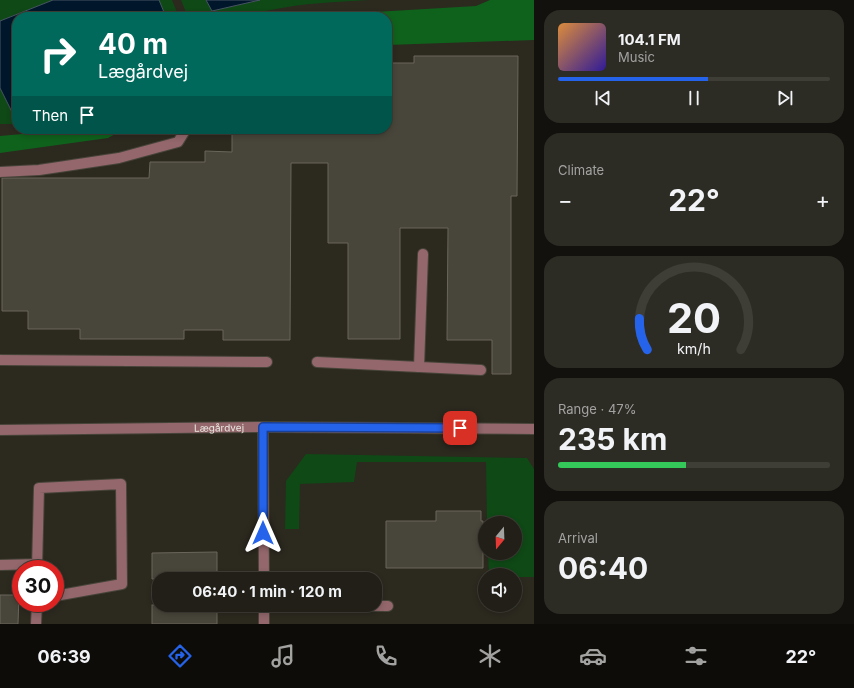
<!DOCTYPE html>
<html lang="en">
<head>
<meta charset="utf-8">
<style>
	:root { --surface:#211f17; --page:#2d2c24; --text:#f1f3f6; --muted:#a2a2a1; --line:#3e3d36; --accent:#2563eb }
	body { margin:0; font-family:Inter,sans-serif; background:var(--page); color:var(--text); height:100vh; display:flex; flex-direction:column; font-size:15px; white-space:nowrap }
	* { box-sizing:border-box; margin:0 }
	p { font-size:13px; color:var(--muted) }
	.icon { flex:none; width:22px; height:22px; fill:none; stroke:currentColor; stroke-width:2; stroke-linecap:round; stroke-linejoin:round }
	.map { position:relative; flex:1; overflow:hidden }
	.details { display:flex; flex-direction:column; gap:10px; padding:10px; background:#12110d; width:320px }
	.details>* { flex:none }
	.top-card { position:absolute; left:12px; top:12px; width:380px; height:122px; border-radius:16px; box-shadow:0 2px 6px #0003,0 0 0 1px var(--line); background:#00695c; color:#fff; overflow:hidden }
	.needle { width:26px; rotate:199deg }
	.buttons { position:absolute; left:478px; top:516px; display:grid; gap:8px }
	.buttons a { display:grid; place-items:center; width:44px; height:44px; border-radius:50%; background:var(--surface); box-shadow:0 2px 6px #0003,0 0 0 1px var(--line); font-size:20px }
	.speed { position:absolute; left:12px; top:560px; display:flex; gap:8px; font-size:20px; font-weight:700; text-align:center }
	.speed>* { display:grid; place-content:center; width:52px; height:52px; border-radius:50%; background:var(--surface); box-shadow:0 2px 6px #0003,0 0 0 1px var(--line); line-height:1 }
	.speed .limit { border:6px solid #d22; background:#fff; color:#111 }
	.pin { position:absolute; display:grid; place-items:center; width:34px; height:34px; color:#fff; margin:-17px; border-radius:8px; box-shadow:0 2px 6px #0006 }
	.me { position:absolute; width:44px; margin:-22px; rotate:0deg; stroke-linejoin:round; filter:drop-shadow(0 0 3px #0008) }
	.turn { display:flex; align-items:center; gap:14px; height:84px; padding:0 20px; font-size:18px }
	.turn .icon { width:52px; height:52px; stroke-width:2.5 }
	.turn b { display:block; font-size:28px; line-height:34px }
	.then { display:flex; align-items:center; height:38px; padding:0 20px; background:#0003; gap:8px; font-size:15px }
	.big { font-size:30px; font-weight:700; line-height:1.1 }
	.details .tile { flex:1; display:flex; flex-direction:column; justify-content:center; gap:6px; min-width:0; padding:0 14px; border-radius:16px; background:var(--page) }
	.details .dial { align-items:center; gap:0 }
	.dial svg { height:104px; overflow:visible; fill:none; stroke:var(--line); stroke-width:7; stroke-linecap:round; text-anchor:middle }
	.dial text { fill:var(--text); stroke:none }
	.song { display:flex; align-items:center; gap:12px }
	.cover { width:48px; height:48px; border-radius:6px; background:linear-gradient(135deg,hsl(30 70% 55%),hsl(250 70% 35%)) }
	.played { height:4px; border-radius:2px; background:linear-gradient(90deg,var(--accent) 55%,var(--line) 55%) }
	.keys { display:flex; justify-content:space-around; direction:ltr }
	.heat { display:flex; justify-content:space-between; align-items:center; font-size:22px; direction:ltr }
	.charge { height:6px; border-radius:3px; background:linear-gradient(90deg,#34c759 47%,var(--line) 0) }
	.trip { position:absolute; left:152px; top:572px; width:230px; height:40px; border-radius:16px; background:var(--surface); box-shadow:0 2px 6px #0003,0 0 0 1px var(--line); font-weight:700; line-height:40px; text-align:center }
	.tab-bar { display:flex; height:64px; justify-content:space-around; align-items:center; background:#0d0c09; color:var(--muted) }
	.tab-bar .icon { width:28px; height:28px }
	.tab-bar .on { color:var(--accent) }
	.tab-bar b { font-size:18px; color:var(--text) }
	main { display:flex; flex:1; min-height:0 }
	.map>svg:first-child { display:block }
</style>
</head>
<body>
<main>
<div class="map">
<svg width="534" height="624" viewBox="0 0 534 624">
	<rect width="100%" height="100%" fill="#2c291f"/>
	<!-- green -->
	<g fill="#0f4916">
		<polygon points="0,0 53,0 0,21"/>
		<polygon points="159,0 172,0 179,17 166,17"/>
		<path d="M181,0h25l6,11 48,-11h109c-33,2 -66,3 -98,10 -9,2 -19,3 -27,7h-56z"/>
		<polygon points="0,88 12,112 17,113 17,124 0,124"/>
		<polygon points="306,454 527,458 534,469 534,577 515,577 515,575 489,575 488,553 515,553 515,523 487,523 486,462 357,462 354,482 300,484 299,529 285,529 286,481"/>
	</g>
	<!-- forest -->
	<g fill="#0f621c">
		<polygon points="490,0 534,0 534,40 387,45 387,17 290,17 476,6"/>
		<polygon points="78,129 124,129 108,138 0,153 0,136"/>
	</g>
	<!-- water -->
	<g fill="#00172b" stroke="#465562">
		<polygon points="53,0 159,0 166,17 17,17 17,113 12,112 0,88 0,21"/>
		<polygon points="206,0 260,0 212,11"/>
	</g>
	<!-- building -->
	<g fill="#48453a" stroke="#6a665b">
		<polygon points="414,56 518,56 517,196 511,196 511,374 492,374 492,340 447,340 448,228 400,228 400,339 348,339 348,243 328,243 328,163 291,163 290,340 223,340 223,330 184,330 184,339 80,339 80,329 28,329 28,311 2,311 2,178 149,178 150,162 205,162 205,151 232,152 232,129 387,129 387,63 414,63"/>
		<polygon points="436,511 481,511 481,521 483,521 483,568 386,568 386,521 436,521"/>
		<polygon points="217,552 217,579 152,579 152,553"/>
		<polygon points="0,595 19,595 18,624 0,624"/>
		<rect x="152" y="605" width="65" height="19"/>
	</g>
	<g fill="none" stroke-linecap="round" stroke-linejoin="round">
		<!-- minor casing -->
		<g stroke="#47443a" stroke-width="12">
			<g id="minor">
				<polyline points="0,172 39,170 119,158 178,142 186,129"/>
				<polyline points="0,360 267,362"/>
				<polyline points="317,362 481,370"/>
				<polyline points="419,367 423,254"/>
				<polyline points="263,427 264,579"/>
				<path id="s1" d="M0,430l263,-3 271,2"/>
				<polyline points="0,565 38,564"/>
				<polyline points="37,569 39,488 121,484 122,584 55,596"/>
				<polyline points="264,605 388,606"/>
				<polyline points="36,624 37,603"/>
				<polyline points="264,624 264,605"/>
			</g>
		</g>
		<!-- minor -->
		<use href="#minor" stroke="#93676c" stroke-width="10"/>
	</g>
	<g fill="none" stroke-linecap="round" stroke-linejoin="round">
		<!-- route casing -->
		<g stroke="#184099" stroke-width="10">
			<polyline id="route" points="263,533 263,427 460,428"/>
		</g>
		<!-- route -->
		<use href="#route" stroke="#2563eb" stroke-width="7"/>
	</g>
	<g text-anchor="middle" stroke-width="4" stroke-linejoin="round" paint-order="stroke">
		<!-- street labels -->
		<g font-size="10" fill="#eae7e1" stroke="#221f15">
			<text dy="4" stroke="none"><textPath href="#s1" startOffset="219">Lægårdvej</textPath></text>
		</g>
	</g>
</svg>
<div class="buttons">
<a><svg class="needle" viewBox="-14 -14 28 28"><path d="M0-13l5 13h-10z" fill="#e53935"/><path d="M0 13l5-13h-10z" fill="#a2a2a1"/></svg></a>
<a><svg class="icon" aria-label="sound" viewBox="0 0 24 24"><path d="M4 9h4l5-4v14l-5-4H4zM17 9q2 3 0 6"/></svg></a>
</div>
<div class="speed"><div class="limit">30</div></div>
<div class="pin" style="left:460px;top:428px;background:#d93025"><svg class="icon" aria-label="arrive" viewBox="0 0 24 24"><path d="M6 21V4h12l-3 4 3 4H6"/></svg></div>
<svg class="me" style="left:263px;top:533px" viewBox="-20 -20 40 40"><path d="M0-17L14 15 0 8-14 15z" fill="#2563eb" stroke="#fff" stroke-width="4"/></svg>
<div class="trip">06:40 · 1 min · 120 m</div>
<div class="top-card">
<div class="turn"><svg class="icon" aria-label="right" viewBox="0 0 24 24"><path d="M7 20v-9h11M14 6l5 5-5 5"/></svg><div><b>40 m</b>Lægårdvej</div></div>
<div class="then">Then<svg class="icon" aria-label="arrive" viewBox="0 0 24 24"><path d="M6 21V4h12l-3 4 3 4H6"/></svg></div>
</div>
</div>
<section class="details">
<div class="tile">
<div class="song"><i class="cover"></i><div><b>104.1 FM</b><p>Music</p></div></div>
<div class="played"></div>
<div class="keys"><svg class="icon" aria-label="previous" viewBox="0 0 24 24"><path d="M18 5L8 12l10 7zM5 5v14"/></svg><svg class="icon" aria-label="pause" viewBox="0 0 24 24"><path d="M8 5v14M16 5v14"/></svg><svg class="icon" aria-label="next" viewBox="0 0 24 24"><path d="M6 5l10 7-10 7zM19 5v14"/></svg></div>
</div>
<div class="tile"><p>Climate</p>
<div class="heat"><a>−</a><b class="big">22°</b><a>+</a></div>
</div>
<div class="tile dial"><svg viewBox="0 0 100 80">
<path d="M14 69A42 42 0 1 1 86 69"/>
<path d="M14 69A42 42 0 0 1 8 45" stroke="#2563eb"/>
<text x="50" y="56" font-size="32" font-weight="700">20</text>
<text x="50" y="72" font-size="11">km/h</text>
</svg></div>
<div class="tile"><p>Range · 47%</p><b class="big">235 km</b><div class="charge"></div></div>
<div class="tile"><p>Arrival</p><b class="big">06:40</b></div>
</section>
</main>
<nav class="tab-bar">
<b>06:39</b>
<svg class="icon on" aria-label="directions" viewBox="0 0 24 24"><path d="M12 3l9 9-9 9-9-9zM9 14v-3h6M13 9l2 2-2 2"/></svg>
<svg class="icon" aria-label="music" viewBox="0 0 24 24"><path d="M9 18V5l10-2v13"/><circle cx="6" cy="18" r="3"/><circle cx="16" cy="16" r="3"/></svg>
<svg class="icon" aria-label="phone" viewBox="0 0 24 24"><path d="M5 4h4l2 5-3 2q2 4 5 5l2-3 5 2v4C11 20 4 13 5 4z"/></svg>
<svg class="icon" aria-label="climate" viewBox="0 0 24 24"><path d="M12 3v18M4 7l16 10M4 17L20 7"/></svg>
<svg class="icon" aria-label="car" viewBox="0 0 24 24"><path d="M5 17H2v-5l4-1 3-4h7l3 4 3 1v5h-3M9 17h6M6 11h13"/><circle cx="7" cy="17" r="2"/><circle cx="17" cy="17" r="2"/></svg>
<svg class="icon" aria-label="filters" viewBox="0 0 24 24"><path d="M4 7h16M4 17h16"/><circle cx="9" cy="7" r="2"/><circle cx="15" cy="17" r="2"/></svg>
<b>22°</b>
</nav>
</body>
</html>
